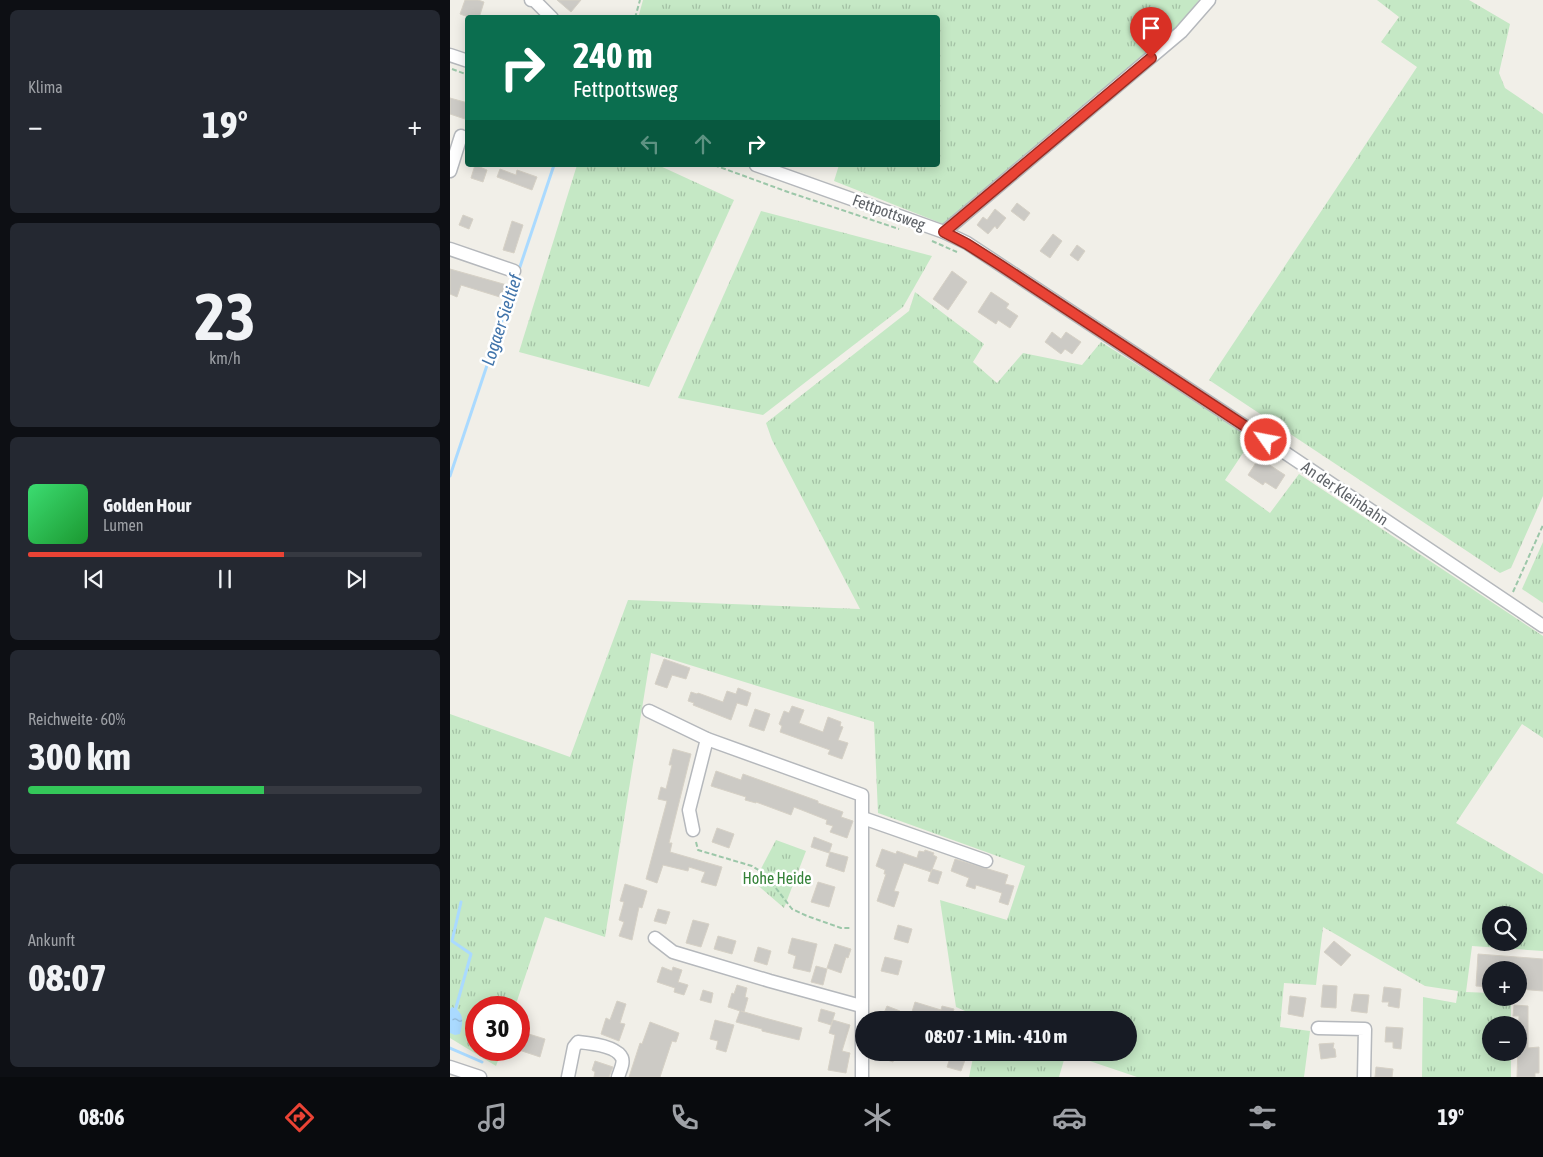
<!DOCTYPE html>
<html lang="de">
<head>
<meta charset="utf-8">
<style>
	:root { --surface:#171b24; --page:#242831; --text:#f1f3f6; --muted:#9ea1a6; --line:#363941; --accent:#ea4335 }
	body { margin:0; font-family:"Asap Condensed",sans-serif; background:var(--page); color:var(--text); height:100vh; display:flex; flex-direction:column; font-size:19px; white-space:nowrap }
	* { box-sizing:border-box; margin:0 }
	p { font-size:16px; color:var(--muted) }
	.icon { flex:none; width:28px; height:28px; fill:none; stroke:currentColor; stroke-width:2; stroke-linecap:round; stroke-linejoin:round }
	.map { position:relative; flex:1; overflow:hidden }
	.drawer { display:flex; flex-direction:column; gap:10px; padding:10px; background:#0d0f14; width:450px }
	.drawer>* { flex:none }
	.banner { position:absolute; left:15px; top:15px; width:475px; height:152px; border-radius:5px; box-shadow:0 2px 12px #0003; background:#0b6e4f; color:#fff; overflow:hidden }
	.tools { position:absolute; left:1032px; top:906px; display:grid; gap:10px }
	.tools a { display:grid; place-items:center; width:45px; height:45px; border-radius:50%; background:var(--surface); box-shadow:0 2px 12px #0003; font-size:25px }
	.speed { position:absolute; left:15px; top:996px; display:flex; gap:10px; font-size:25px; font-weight:700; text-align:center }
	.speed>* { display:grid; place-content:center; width:65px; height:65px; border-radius:50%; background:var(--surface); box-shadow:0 2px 12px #0003; line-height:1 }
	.speed .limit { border:8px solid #d22; background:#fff; color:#111 }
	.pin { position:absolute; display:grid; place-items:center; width:42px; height:42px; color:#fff; margin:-51px -21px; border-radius:50% 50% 50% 0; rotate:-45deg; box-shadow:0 0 5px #0007 }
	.pin .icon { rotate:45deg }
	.me { position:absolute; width:55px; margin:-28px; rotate:303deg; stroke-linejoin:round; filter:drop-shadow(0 0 4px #0008) }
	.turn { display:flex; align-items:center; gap:18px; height:105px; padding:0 25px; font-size:22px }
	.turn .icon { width:65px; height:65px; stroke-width:2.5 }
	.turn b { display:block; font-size:35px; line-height:42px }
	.lanes { display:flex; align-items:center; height:48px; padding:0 25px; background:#0003; justify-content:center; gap:25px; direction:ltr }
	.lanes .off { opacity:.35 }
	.big { font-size:38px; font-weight:700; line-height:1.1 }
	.drawer .widget { flex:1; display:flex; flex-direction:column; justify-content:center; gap:8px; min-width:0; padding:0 18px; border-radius:8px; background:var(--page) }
	.drawer .dial { align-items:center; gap:0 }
	.dial b { font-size:65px; line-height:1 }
	.song { display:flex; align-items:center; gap:15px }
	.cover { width:60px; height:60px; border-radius:8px; background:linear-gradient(135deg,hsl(140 70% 55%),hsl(130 70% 35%)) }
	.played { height:5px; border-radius:2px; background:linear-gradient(90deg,var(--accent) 65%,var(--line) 65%) }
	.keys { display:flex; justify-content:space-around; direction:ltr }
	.heat { display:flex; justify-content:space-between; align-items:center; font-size:28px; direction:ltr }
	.charge { height:8px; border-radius:4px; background:linear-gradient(90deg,#34c759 60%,var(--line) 0) }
	.trip { position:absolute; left:405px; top:1011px; width:282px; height:50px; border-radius:25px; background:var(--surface); box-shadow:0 2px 12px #0003; font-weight:700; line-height:50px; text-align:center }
	.menu { display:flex; height:80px; justify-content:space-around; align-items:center; background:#090b0e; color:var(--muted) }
	.menu .icon { width:35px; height:35px }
	.menu .current { color:var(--accent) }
	.menu b { font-size:22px; color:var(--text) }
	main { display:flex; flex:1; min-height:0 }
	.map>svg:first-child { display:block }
</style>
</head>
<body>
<main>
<section class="drawer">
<div class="widget"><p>Klima</p>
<div class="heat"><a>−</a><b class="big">19°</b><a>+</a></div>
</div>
<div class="widget dial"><b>23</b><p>km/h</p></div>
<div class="widget">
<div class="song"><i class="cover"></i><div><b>Golden Hour</b><p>Lumen</p></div></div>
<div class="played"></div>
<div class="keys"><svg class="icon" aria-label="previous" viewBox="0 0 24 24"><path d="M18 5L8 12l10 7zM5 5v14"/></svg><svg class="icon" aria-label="pause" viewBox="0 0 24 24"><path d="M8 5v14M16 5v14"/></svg><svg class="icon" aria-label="next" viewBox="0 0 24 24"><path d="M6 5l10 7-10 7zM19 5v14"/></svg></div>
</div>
<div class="widget"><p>Reichweite · 60%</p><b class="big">300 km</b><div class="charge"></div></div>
<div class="widget"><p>Ankunft</p><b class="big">08:07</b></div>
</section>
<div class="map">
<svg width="1093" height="1077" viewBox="0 0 1093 1077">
	<defs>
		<pattern id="grass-tufts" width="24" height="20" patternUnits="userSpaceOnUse" patternTransform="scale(1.25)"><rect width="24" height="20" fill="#c5e8c5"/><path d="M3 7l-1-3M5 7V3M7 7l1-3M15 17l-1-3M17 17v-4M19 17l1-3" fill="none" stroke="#a3c0a4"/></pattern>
		<pattern id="water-ripples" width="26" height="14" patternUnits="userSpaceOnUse" patternTransform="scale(1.25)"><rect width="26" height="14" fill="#aadaff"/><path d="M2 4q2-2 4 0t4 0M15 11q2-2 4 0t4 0" fill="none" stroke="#8eb4d2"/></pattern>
	</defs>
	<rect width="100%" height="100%" fill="#f1efe8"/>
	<!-- grass -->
	<g fill="url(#grass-tufts)" fill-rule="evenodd">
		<polygon points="193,0 749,0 731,25 493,224 384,181 389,165 488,165 488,18 188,18"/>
		<polygon points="927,0 1019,0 1060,24 1049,73 1055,88 1093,114 1093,496 1061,568 1050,573 759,380 967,67 931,42 949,17"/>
		<polygon points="127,165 208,165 284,200 199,387 69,352"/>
		<polygon points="311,211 482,256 453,307 313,415 228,398"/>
		<path d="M465,292l69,52 -11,18 24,21 26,-30 59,12 19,-23 152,96 -28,42 45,33 29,-39 244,162v102l-21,-14 -66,99 87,51v77l-71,-5 -6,46 25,1v5h20v27h-20v27l20,1v24h-89l1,-80 33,6 2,-12 -33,-5 -102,-59 -7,58 -32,-2 -4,44 30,4 -6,46h-167l-71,-24 -7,24h-90l5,-24 155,-1v-32h-148v-2l-25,-11 -16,-107 67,20 18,-54 -147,-53 -4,-91 -223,-69 -46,284 -60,-20 -30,90 -39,1v42h26l-6,16 -46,-28v-324l120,43 58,-157 232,9 -88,-169 -6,-17 143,-112zM1041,915h28v27h-28z"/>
		<polygon points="1093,542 1093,603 1072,589"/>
		<polygon points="326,840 356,851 334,908 304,882"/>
	</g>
	<!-- water -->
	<path fill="url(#water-ripples)" d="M2,1007c13,5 11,16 8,27l-5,1 -5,-2v-24z"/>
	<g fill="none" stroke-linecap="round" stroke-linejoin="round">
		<!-- stream -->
		<g stroke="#aadaff" stroke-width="3">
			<polyline points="0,476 104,165"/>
			<polyline points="5,1011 21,954 2,941 11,902"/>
			<polyline points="0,1048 32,1062"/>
		</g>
	</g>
	<!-- building -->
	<g fill="#cccac5" stroke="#d6d1c6">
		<polygon points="15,0 28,0 34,2 29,18 21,18 10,14"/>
		<polygon points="107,0 131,0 121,12"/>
		<polygon points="0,98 18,103 18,120 0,114"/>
		<polygon points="25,165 37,170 33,182 21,178"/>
		<polygon points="50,169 66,175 67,170 87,177 82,190 47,177"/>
		<polygon points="567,203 580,213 574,221 561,211"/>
		<polygon points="545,209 556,218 547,229 545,226 538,234 527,225 533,217 537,220"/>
		<polygon points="13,215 23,219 19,229 9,225"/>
		<polygon points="62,221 73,225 64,253 53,250"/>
		<polygon points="603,234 612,241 600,258 590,251"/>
		<polygon points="627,245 635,251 628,261 620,255"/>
		<polygon points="0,269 57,285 53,298 11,285 7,297 0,294"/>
		<polygon points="502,271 517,282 498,310 483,299"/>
		<polygon points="541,292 559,304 556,308 568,316 560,328 548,320 546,324 528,312"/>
		<polygon points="602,332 611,339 616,332 631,342 622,354 615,349 611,354 595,342"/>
		<polygon points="809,458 835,475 826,489 815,482 813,485 798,475"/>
		<polygon points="214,659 240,668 236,679 222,675 217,688 205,684"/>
		<polygon points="288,688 301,693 297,706 287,703 281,720 243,705 244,703 238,701 241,692 247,694 248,693 273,702 277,691 286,694"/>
		<polygon points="342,706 354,710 349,723 373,732 378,717 391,722 390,726 393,727 388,740 398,743 392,759 378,754 380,750 330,732 332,726 329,724 334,711 339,713"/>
		<polygon points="305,709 320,714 314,731 299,726"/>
		<polygon points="223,749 241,754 219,843 222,843 220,852 272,867 266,886 251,882 255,872 239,867 238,871 213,865 207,883 196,879 217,801 208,799 211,787 216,789 222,765 219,765"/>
		<polygon points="266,771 291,780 293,774 368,801 368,803 393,812 391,817 403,821 397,838 380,832 383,826 376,824 377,820 344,807 341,815 306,802 306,803 295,800 296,797 261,786"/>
		<polygon points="267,828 284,834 279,848 262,842"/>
		<polygon points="364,837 382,844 379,853 361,847"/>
		<polygon points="432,849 446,854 447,851 467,858 469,851 474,852 475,850 484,853 483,855 487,857 481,872 454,863 444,891 449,892 444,907 427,901 436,874 434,874 435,870 426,866"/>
		<polygon points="380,852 398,857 394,872 376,866"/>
		<polygon points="505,859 558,875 555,884 564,886 558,905 549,902 552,893 526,885 525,889 516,886 519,878 501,871"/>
		<polygon points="482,869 492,872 488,884 478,881"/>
		<polygon points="368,882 385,887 379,907 361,902"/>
		<polygon points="175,884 197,891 192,908 189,907 182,940 169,936 174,922 169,920 174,902 170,901"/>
		<polygon points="208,909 220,912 216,924 204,921"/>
		<polygon points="243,920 259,924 251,947 236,943"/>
		<polygon points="448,925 462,929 458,943 444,939"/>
		<polygon points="268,936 286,941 282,954 264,949"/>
		<polygon points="342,938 367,944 360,972 343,968 346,956 338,953"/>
		<polygon points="884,941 901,955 891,966 874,952"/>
		<polygon points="385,944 401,949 398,958 396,957 391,973 377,968"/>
		<polygon points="308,947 321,951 317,965 304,961"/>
		<polygon points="1028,954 1093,959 1093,991 1069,989 1069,970 1041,970 1041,987 1026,986"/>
		<polygon points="435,957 452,961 448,975 431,971"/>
		<polygon points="366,966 377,969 373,985 361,982"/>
		<polygon points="212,967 222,971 223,967 232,970 228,982 238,985 234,995 224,992 225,988 207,982"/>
		<polygon points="287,985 297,988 295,997 298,998 294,1012 291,1011 315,1018 352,1028 349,1040 312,1031 312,1029 286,1022 290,1011 278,1007 282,993 284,994"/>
		<polygon points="873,985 887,986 886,1008 871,1007"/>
		<polygon points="934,987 951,989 949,1008 938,1006 939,1002 932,1002"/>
		<polygon points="253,990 263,993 261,1003 250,1000"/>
		<polygon points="904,994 919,995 917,1013 901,1011"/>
		<polygon points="840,996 856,998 853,1017 838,1014"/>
		<polygon points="167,1001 176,1004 170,1023 175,1024 169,1041 151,1034 156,1018 160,1020"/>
		<polygon points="465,1002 491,1010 492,1006 504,1009 501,1020 466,1020 467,1017 461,1015"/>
		<polygon points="1064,1005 1078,1006 1078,1048 1089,1047 1089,1073 1085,1073 1085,1077 1067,1077 1069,1016 1063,1016"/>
		<polygon points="437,1006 450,1011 447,1020 431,1020"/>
		<polygon points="371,1009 385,1013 381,1025 368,1021"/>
		<polygon points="265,1020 284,1025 276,1052 266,1049 268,1041 260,1039"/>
		<polygon points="383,1020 400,1025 392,1051 400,1053 396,1073 378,1070 385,1035 379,1033"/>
		<polygon points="200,1022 229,1033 226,1042 222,1041 210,1077 179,1077 190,1043 192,1044"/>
		<polygon points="936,1027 953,1028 951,1049 943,1048 943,1042 935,1042"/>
		<polygon points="69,1031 95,1039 90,1057 69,1050"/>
		<polygon points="884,1043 883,1048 885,1049 886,1057 871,1059 869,1044"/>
		<polygon points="420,1052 446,1052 443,1062 420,1054"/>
		<polygon points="501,1055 515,1060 511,1071 497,1067"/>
		<polygon points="145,1061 163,1067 159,1077 144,1077 145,1072 142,1070"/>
		<polygon points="926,1067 943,1069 942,1077 925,1077"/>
	</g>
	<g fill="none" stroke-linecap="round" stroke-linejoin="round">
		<!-- minor casing -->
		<g stroke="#b5b8bc" stroke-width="15">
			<g id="minor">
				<polyline points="81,0 84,0 102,18"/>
				<polyline points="0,55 18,61"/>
				<polyline points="306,165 494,232 517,243 831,450 1093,626"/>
				<polyline points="0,171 11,136"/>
				<polyline points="494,232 731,32 759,0"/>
				<polyline points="0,249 64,271"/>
				<polyline points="199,711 257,739 412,795 412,1077"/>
				<polyline points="413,818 536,861"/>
				<polyline points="243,830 239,810 257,739"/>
				<polyline points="205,938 223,952 320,981 411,1006"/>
				<polyline points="868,1028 915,1029 914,1077"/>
				<polyline points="480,1052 480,1053"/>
				<polyline points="0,1067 30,1077"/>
				<path d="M118,1077l6,-30 4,-5c11,1 39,4 44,16 2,5 -2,13 -4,19"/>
			</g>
		</g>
		<!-- path -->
		<g stroke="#9cc7a9" stroke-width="2" stroke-dasharray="5 2.5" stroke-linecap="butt">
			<polyline points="185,18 190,0"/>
			<polyline points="2,69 18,75"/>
			<polyline points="264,165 338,192 449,229"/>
			<polyline points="482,241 507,252"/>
			<polyline points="1063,592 1093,525"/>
			<polyline points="246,842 248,850 302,866 315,874 342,909 357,916 391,928 401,928"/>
		</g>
		<!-- minor -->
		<use href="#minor" stroke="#fff" stroke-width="12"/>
	</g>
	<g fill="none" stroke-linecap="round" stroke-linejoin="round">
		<!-- route casing -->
		<g stroke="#982c22" stroke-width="12">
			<polyline id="route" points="701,58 494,232 517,244 550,265 816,440"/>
		</g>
		<!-- route -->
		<use href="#route" stroke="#ea4335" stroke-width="9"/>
	</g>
	<g text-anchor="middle" stroke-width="5" stroke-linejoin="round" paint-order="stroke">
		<!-- street labels -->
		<g font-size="16" fill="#5f6368" stroke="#fff">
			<text transform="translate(439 212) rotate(20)" y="6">Fettpottsweg</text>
			<text transform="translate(895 493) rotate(34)" y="6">An der Kleinbahn</text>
		</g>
		<!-- park labels -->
		<g font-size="16" fill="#348238" stroke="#fff">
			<text x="327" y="884">Hohe Heide</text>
		</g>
		<!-- water labels -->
		<g font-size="18" font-style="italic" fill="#4174aa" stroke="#fff">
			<text transform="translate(52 320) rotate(-72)" y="6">Logaer Sieltief</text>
		</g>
	</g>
</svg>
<div class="tools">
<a><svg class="icon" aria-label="search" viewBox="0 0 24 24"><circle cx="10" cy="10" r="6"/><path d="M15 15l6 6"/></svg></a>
<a>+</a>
<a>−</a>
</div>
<div class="speed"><div class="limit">30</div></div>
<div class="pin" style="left:701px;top:58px;background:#d93025"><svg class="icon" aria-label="arrive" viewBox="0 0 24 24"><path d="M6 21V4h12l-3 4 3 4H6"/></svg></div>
<svg class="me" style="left:816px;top:440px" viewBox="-20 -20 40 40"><circle r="17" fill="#ea4335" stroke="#fff" stroke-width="3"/><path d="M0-11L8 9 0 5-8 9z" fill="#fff"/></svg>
<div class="trip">08:07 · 1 Min. · 410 m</div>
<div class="banner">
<div class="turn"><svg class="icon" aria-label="right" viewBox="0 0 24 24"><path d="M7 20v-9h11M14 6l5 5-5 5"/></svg><div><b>240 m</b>Fettpottsweg</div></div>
<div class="lanes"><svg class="icon off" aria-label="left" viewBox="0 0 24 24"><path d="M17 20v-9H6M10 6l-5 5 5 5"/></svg><svg class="icon off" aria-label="ahead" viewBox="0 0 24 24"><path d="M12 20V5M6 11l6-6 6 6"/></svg><svg class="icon" aria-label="right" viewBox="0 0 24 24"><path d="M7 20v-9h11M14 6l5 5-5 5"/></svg></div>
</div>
</div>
</main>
<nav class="menu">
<b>08:06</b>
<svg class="icon current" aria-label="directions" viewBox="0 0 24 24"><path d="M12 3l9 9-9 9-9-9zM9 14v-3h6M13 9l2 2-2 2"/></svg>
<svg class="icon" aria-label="music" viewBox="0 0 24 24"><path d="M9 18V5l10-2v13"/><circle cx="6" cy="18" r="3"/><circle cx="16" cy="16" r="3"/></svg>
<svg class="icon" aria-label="phone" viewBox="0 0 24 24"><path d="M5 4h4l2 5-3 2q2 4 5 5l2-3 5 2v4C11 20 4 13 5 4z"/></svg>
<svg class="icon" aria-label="climate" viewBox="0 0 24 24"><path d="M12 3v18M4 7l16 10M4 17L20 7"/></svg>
<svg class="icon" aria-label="car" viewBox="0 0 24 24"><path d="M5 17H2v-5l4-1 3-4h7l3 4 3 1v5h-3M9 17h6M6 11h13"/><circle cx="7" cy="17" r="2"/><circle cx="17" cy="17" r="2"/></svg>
<svg class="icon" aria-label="filters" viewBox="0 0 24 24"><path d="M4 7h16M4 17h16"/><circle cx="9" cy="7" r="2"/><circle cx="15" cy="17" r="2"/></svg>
<b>19°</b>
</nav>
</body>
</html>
